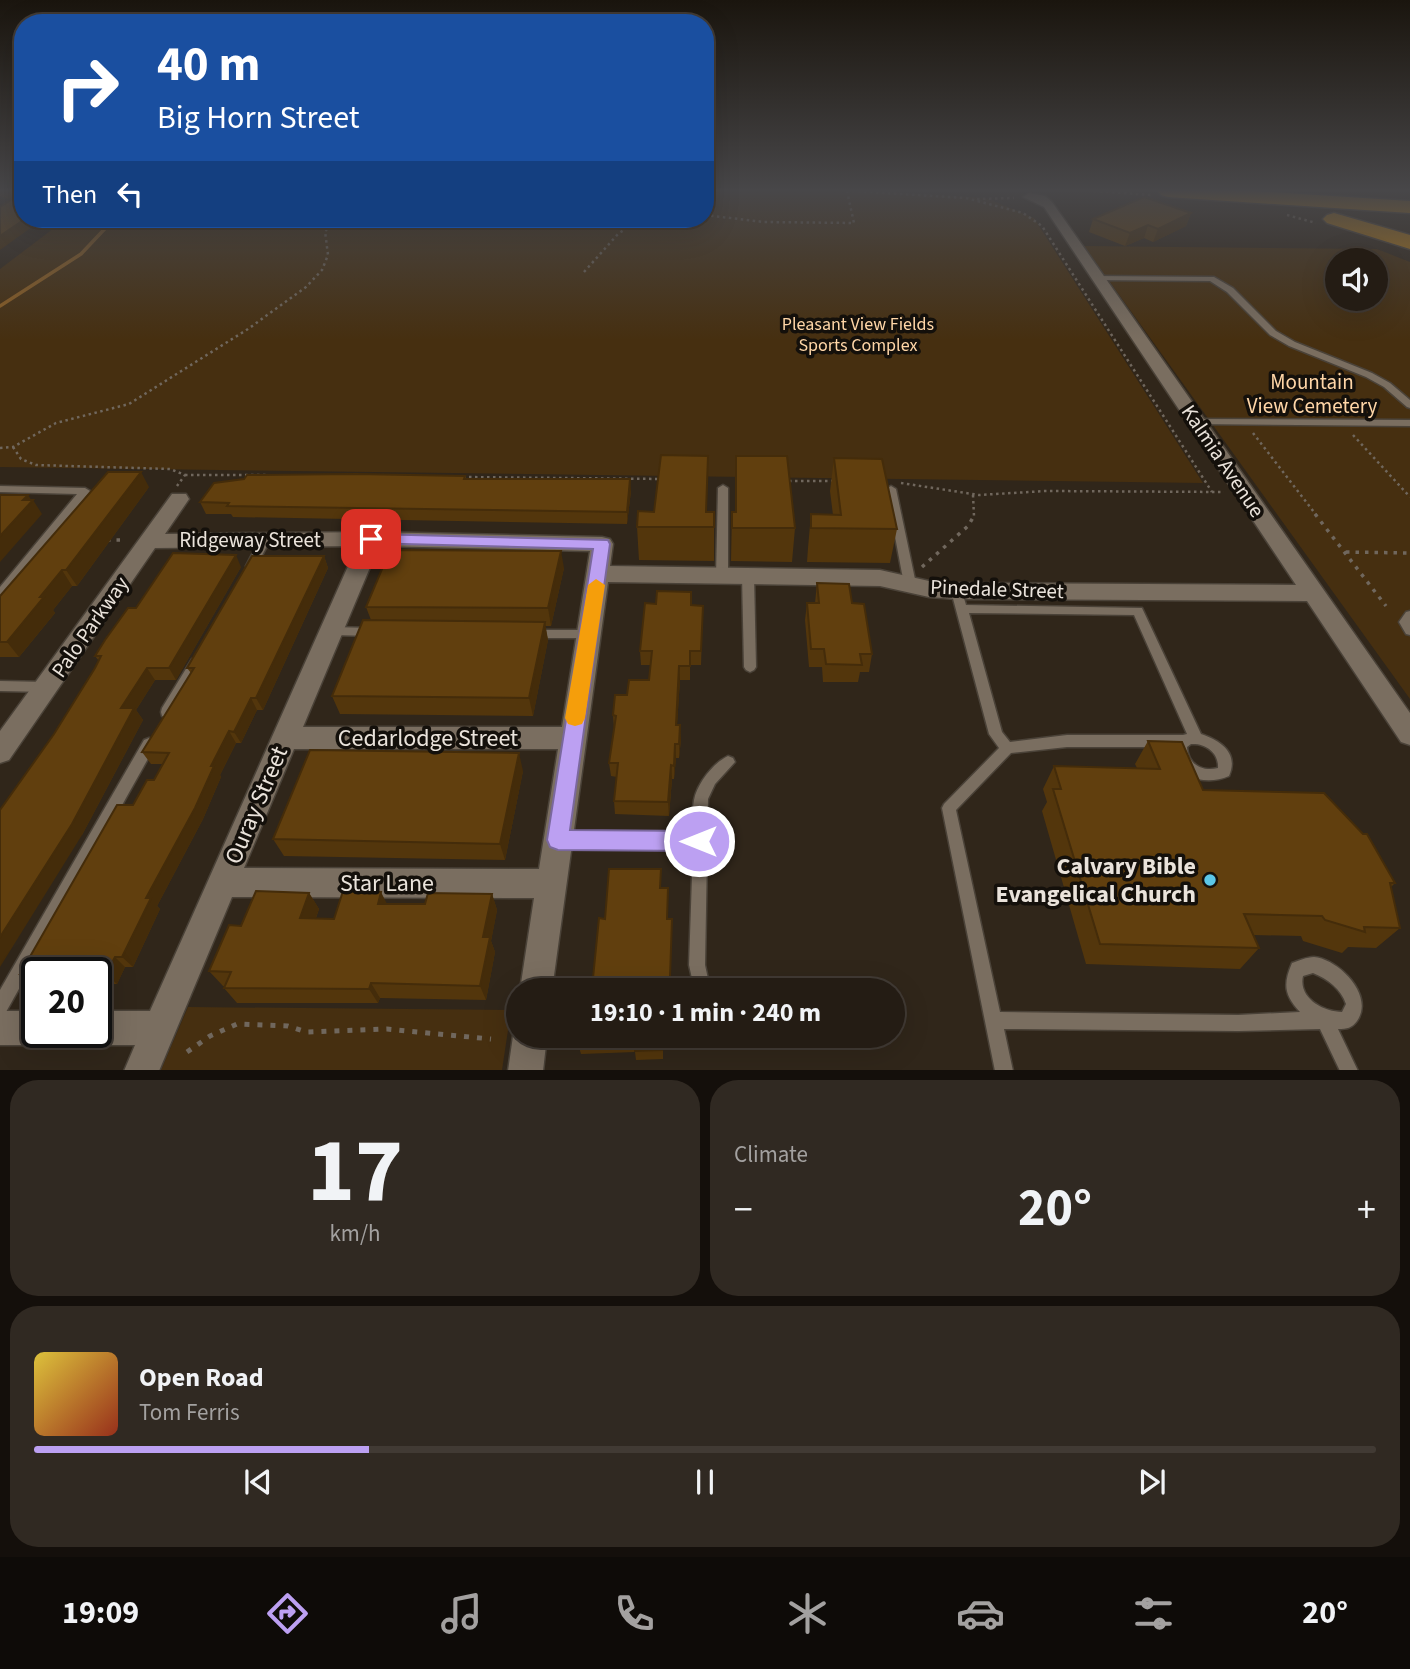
<!DOCTYPE html>
<html lang="en">
<head>
<meta charset="utf-8">
<style>
	:root { --surface:#241c14; --page:#302922; --text:#f1f3f6; --muted:#a3a1a0; --line:#413a34; --accent:#bca0f2 }
	body { margin:0; font-family:"Source Sans 3",sans-serif; background:var(--page); color:var(--text); height:100vh; display:flex; flex-direction:column; font-size:26px; white-space:nowrap }
	* { box-sizing:border-box; margin:0 }
	p { font-size:23px; color:var(--muted) }
	.icon { flex:none; width:38px; height:38px; fill:none; stroke:currentColor; stroke-width:2; stroke-linecap:round; stroke-linejoin:round }
	.map { position:relative; height:1070px; overflow:hidden }
	.side { display:flex; flex-direction:column; gap:10px; padding:10px; background:#140f0b; flex:1 }
	.side>* { flex:none }
	.top-card { position:absolute; left:14px; top:14px; width:700px; height:214px; border-radius:28px; box-shadow:0 7px 28px #0002,0 0 0 2px var(--line); background:#1a4fa0; color:#fff; overflow:hidden }
	.tools { position:absolute; left:1325px; top:248px; display:grid; gap:14px }
	.tools a { display:grid; place-items:center; width:63px; height:63px; border-radius:50%; background:var(--surface); box-shadow:0 7px 28px #0002,0 0 0 2px var(--line); font-size:35px }
	.speed { position:absolute; left:21px; top:957px; display:flex; gap:14px; font-size:35px; font-weight:700; text-align:center }
	.speed>* { display:grid; place-content:center; width:91px; height:91px; border-radius:50%; background:var(--surface); box-shadow:0 7px 28px #0002,0 0 0 2px var(--line); line-height:1 }
	.speed .limit { border:4px solid #111; border-radius:10px; background:#fff; color:#111 }
	.pin { position:absolute; display:grid; place-items:center; width:60px; height:60px; color:#fff; margin:-30px; border-radius:14px; box-shadow:0 4px 10px #0006 }
	.me { position:absolute; width:77px; margin:-38px; rotate:270deg; stroke-linejoin:round; filter:drop-shadow(0 0 5px #0008) }
	.turn { display:flex; align-items:center; gap:24px; height:147px; padding:0 28px; font-size:32px }
	.turn .icon { width:91px; height:91px; stroke-width:2.5 }
	.turn b { display:block; font-size:49px; line-height:60px }
	.then { display:flex; align-items:center; height:66px; padding:0 28px; background:#0003; gap:14px; font-size:26px }
	.big { font-size:52px; font-weight:700; line-height:1.1 }
	.side .tile { flex:1; display:flex; flex-direction:column; justify-content:center; gap:10px; min-width:0; padding:0 24px; border-radius:28px; background:var(--page) }
	.side .dial { align-items:center; gap:0 }
	.dial b { font-size:91px; line-height:1 }
	.song { display:flex; align-items:center; gap:21px }
	.cover { width:84px; height:84px; border-radius:10px; background:linear-gradient(135deg,hsl(50 70% 55%),hsl(10 70% 35%)) }
	.played { height:7px; border-radius:4px; background:linear-gradient(90deg,var(--accent) 25%,var(--line) 25%) }
	.keys { display:flex; justify-content:space-around; direction:ltr }
	.heat { display:flex; justify-content:space-between; align-items:center; font-size:38px; direction:ltr }
	.side .tiles { flex:1; display:grid; gap:10px; grid-template-columns:1fr 1fr }
	.tile:last-child { grid-column:span 2 }
	.trip { position:absolute; left:506px; top:978px; width:399px; height:70px; border-radius:35px; background:var(--surface); box-shadow:0 7px 28px #0002,0 0 0 2px var(--line); font-weight:700; line-height:70px; text-align:center }
	.dock { display:flex; height:112px; justify-content:space-around; align-items:center; background:#0e0b08; color:var(--muted) }
	.dock .icon { width:49px; height:49px }
	.dock .current { color:var(--accent) }
	.dock b { font-size:32px; color:var(--text) }
	.map>svg:first-child { display:block }
</style>
</head>
<body>
<div class="map">
<svg width="1410" height="1071" viewBox="0 0 1410 1071">
	<rect width="100%" height="100%" fill="#30261a"/>
	<!-- green -->
	<g fill="#462f10" fill-rule="evenodd">
		<polygon points="705,191 865,191 986,198 1034,218 1203,483 0,467 0,269 66,219 705,219"/>
		<path d="M1084,246l293,3 33,13v437zM1337,261h39v38h-39z"/>
		<polygon points="188,1007 511,1010 502,1070 161,1070"/>
	</g>
	<g fill="none" stroke-linecap="round" stroke-linejoin="round">
		<!-- stream -->
		<polyline stroke="#8e5f22" stroke-width="3.5" points="0,306 81,254 114,219"/>
		<!-- service casing -->
		<g stroke="#4a4238" stroke-width="3">
			<g id="service">
				<polygon points="1094,276 1214,277 1233,288 1276,331 1295,342 1372,373 1390,383 1410,400 1410,408 1407,407 1384,387 1366,377 1289,346 1270,335 1227,292 1210,281 1097,280 1093,278"/>
				<polygon points="1196,419 1410,420 1410,426 1193,424 1191,422"/>
				<polygon points="723,485 728,488 728,576 726,579 718,579 716,576 718,488"/>
				<polygon points="0,486 85,488 90,491 4,598 0,599 0,587 77,494 0,492"/>
				<polygon points="891,486 896,489 916,584 914,587 906,587 904,584 886,489"/>
				<polygon points="265,536 270,540 255,569 251,570 247,569 246,566 261,537"/>
				<polygon points="748,572 752,573 754,576 756,667 754,670 750,672 746,670 744,667 742,576 744,573"/>
				<path d="M957,587l4,1 5,17 176,3 59,126c20,7 38,19 28,42 -25,11 -56,1 -56,-29h-106l-56,6 -55,57 44,202 238,3 62,-3c-16,-17 -17,-28 -8,-49 6,-2 15,-6 22,-6 24,2 61,38 43,64 -5,7 -10,8 -19,8l20,42h-18l-20,-42 -82,2 -234,-2 9,42h-18l-53,-263 2,-4 55,-56 -10,-14 -38,-143 2,-3zM969,613l165,2 53,119 -4,1h-116l-57,7 -8,-10zM1191,744c15,-1 28,9 27,24 -15,4 -30,-3 -31,-21zM1313,973c15,6 28,16 33,31l-4,8c-19,0 -44,-14 -39,-36z"/>
				<polygon points="1410,611 1410,635 1406,634 1399,622 1406,612"/>
				<polygon points="332,627 372,628 376,629 378,632 376,635 372,636 332,635 328,634 326,631 328,628"/>
				<polygon points="535,630 588,630 592,631 594,634 592,637 588,638 535,638 531,637 529,634 531,631"/>
				<polygon points="196,657 200,659 202,662 172,716 167,717 162,716 161,712 162,708 192,659"/>
				<polygon points="0,681 46,682 50,683 52,687 50,691 46,692 0,691"/>
				<polygon points="149,738 154,740 156,744 154,748 6,1012 0,1014 0,990 144,740"/>
				<path d="M728,756l5,2 2,4 -20,22 -7,15 -3,166 3,14 7,11h-18l-4,-7 -4,-18 4,-117 -135,-1 -5,-2 -2,-5 2,-5 5,-2 135,1c0,-11 -1,-23 1,-34 3,-16 19,-37 34,-44z"/>
			</g>
		</g>
		<!-- minor casing -->
		<g stroke="#4a4238" stroke-width="3">
			<g id="minor">
				<path d="M1029,193l16,3 7,6 358,511v32l-9,-3 -94,-141 -350,-2 -28,-2 -49,-11 -272,-4 -56,408h-32l14,-92 -302,-1 -73,174h-35l11,-26h-39l-12,-5 -3,-8h15v-21h54l207,-465 -202,2 -146,212 -9,3v-32l172,-237h14l3,5 -24,35 206,-2 231,5 8,2 3,5 -3,22 270,4 49,11 28,2 339,2 -252,-378 -21,-10zM379,546l211,5 -28,176h-259zM294,749h264l-19,120 -295,-1z"/>
				<polygon points="0,1011 37,1011 37,1032 52,1032 49,1040 37,1045 0,1045"/>
				<polygon points="518,1024 518,1036 547,1036 543,1071 508,1071 513,1036"/>
			</g>
		</g>
		<!-- trunk casing -->
		<g stroke="#4a4238" stroke-width="3">
			<g id="trunk">
				<polygon points="1158,191 1253,191 1410,201 1410,213 1168,197 1161,195"/>
				<polygon points="1334,213 1410,235 1410,249 1327,223 1323,219 1327,215"/>
			</g>
		</g>
		<!-- path-far2 -->
		<g stroke="#70675d" stroke-width="2.5" stroke-dasharray="2.5 3.5" stroke-linecap="butt">
			<polyline points="852,191 965,198"/>
			<polyline points="1094,191 1151,195"/>
			<polyline points="966,198 1023,213 1042,226 1212,492"/>
			<polyline points="977,199 1014,198"/>
			<polyline points="705,215 764,222 854,223 847,191"/>
			<polyline points="1287,215 1316,223"/>
			<polyline points="635,223 677,219"/>
			<polyline points="584,272 618,234 640,219"/>
			<polyline points="1253,433 1317,516"/>
			<polyline points="1353,435 1410,497"/>
			<polyline points="13,447 21,459 36,465 170,469 185,475 177,486"/>
			<polyline points="0,448 13,447 56,423 129,404 248,329 306,287 322,270 328,255 325,231 338,219"/>
			<polyline points="185,475 266,475"/>
			<polyline points="463,477 662,479"/>
			<polyline points="789,481 833,481"/>
			<polyline points="901,483 979,495 1046,491 1224,492"/>
			<polyline points="973,495 974,516"/>
		</g>
		<!-- path-far1 -->
		<g stroke="#70675d" stroke-width="3.5" stroke-dasharray="3.5 6" stroke-linecap="butt">
			<polyline points="1315,514 1386,606"/>
			<polyline points="107,540 126,540"/>
			<polyline points="1346,552 1410,553"/>
			<polyline points="922,567 968,526 975,514"/>
		</g>
		<!-- path -->
		<polyline stroke="#70675d" stroke-width="5" stroke-dasharray="5 8" stroke-linecap="butt" points="187,1052 210,1036 237,1024 288,1026 306,1032 387,1029 491,1039"/>
		<!-- service -->
		<use href="#service" fill="#7a6e60" fill-rule="evenodd"/>
		<!-- minor -->
		<use href="#minor" fill="#7a6e60" fill-rule="evenodd"/>
		<!-- trunk -->
		<use href="#trunk" fill="#b87c13" fill-rule="evenodd"/>
	</g>
	<!-- wall -->
	<g fill="#53360c">
		<polygon points="0,191 15,191 16,193 8,199 0,196"/>
		<polygon points="1191,213 1186,226 1153,242 1144,238 1125,246 1089,232 1093,219"/>
		<polygon points="736,456 795,528 792,562 731,561 732,512 735,512"/>
		<polygon points="834,458 897,529 890,563 807,562 808,548 811,514 833,515 830,491"/>
		<polygon points="465,476 466,479 631,491 627,524 233,517 231,514 206,514 200,502"/>
		<polygon points="149,487 77,586 72,586 53,610 55,613 19,657 0,657 0,596"/>
		<polygon points="654,512 714,512 714,561 639,560 637,527"/>
		<polygon points="324,556 328,568 263,710 257,710 241,743 236,743 220,775 221,777 203,819 157,906 160,909 133,967 125,967 117,984 96,984 96,973 37,973 37,984 33,984 20,974 133,805 154,780 163,764 151,764 142,752 191,673 187,668"/>
		<polygon points="241,567 176,680 155,680 136,710 143,720 82,835 54,734 95,668 99,661 95,656 136,608"/>
		<polygon points="564,568 551,626 545,626 548,640 533,716 340,714 332,696 371,620 366,607"/>
		<polygon points="817,583 852,603 872,654 869,672 860,672 858,682 823,682 822,667 809,667 805,620 807,603 815,603"/>
		<polygon points="691,592 692,605 703,606 701,665 690,665 690,680 680,680 677,725 681,739 679,758 676,758 674,779 672,779 669,816 615,814 614,801 617,777 611,776 609,763 614,729 613,715 627,695 649,680 651,665 641,665 640,651 656,604"/>
		<polygon points="1148,741 1203,790 1395,883 1391,887 1400,928 1376,948 1348,947 1342,953 1303,941 1301,936 1254,935 1259,948 1240,969 1086,964 1042,811 1047,802 1043,789 1054,766 1137,768 1135,764"/>
		<polygon points="523,771 505,860 284,856 273,839"/>
		<polygon points="661,869 661,888 668,899 668,919 672,919 670,987 663,987 663,990 596,990 593,978 605,919"/>
		<polygon points="309,893 319,909 316,918 334,919 387,904 425,904 492,894 497,910 491,941 495,952 486,1000 380,998 378,1003 237,1003 224,988 225,986 223,986 209,971 241,926"/>
		<polygon points="663,1036 663,1059 636,1060 635,1052 581,1054 578,1044"/>
	</g>
	<!-- shaded-wall -->
	<g fill="#442c0a">
		<polygon points="3,191 15,191 16,193 8,199"/>
		<polygon points="1191,213 1186,226 1153,242 1158,229"/>
		<polygon points="25,219 43,219 0,250 0,236"/>
		<polygon points="1148,225 1144,238 1125,246 1130,233"/>
		<polygon points="141,472 149,487 77,586 66,570"/>
		<polygon points="630,479 631,491 627,524 627,512"/>
		<polygon points="28,495 32,501 33,500 42,514 0,562 0,536 23,500"/>
		<polygon points="561,551 564,568 551,626 548,608"/>
		<polygon points="236,555 241,567 176,680 169,668"/>
		<polygon points="324,556 328,568 263,710 256,698"/>
		<polygon points="62,570 72,586 53,610 55,613 19,657 7,642"/>
		<polygon points="545,622 548,640 533,716 529,698"/>
		<polygon points="679,666 680,680 676,739 676,725"/>
		<polygon points="147,668 155,680 136,710 143,720 82,835 0,967 0,937 121,708"/>
		<polygon points="251,698 257,710 241,743 234,732"/>
		<polygon points="680,725 681,739 679,758 679,744"/>
		<polygon points="229,731 236,743 220,775 221,777 203,819 157,906 160,909 133,967 122,957 146,898"/>
		<polygon points="675,744 676,758 674,779 674,766"/>
		<polygon points="519,753 523,771 505,860 500,844"/>
		<polygon points="671,765 672,779 669,816 668,802"/>
		<polygon points="381,892 389,908 378,904"/>
		<polygon points="309,893 319,909 310,934 300,918"/>
		<polygon points="492,894 497,910 491,941 495,952 486,1000 480,986 483,937"/>
		<polygon points="115,957 125,967 117,984 106,974"/>
		<polygon points="371,983 380,998 378,1003 369,989"/>
	</g>
	<!-- building -->
	<g fill="#613f0e" stroke="#442c0a" stroke-width="2">
		<polygon points="20,191 23,191 23,219 25,219 0,236 0,207 20,194"/>
		<polygon points="1144,197 1191,213 1158,229 1148,225 1130,233 1093,219"/>
		<polygon points="661,455 708,456 706,512 714,512 714,527 637,527 638,511 654,512"/>
		<polygon points="736,456 787,456 795,528 732,528 732,512 736,512"/>
		<polygon points="834,458 882,459 897,529 811,528 811,514 841,515"/>
		<polygon points="108,472 141,472 66,570 62,570 40,597 44,597 7,642 0,642 0,596"/>
		<polygon points="356,474 465,476 464,479 630,479 627,512 227,506 229,503 200,502 214,483 244,479 247,475"/>
		<polygon points="0,495 28,495 23,500 33,500 0,536"/>
		<polygon points="390,550 561,551 548,608 366,607"/>
		<polygon points="173,553 236,555 169,668 147,668 121,708 134,708 72,824 0,937 0,810 54,734 95,668 101,656 95,656 105,640 128,608 136,608"/>
		<polygon points="252,556 324,556 256,698 251,698 234,732 229,731 211,766 214,766 195,808 146,898 151,898 122,957 115,957 106,974 96,974 96,973 20,974 117,805 133,805 147,780 154,780 169,753 142,752 194,668 187,668"/>
		<polygon points="817,583 849,584 852,603 864,604 872,654 860,654 862,665 826,664 824,649 811,649 807,603 819,603"/>
		<polygon points="657,591 691,592 691,605 703,606 701,651 690,651 690,666 679,666 676,725 680,725 679,744 675,744 674,766 671,765 668,802 614,801 618,763 609,763 616,716 613,715 615,695 627,695 629,680 649,680 652,651 640,651 645,603 656,604"/>
		<polygon points="363,620 545,622 529,698 332,696"/>
		<polygon points="1148,741 1182,742 1203,790 1324,793 1363,834 1367,834 1395,883 1390,883 1400,928 1364,927 1365,932 1325,920 1322,916 1244,914 1259,948 1100,944 1053,789 1061,789 1054,766 1160,769"/>
		<polygon points="310,750 519,753 500,844 273,839"/>
		<polygon points="609,869 661,869 660,888 668,888 667,919 672,919 670,977 662,977 662,990 596,990 596,978 593,978 599,918 605,919"/>
		<polygon points="256,891 309,893 300,918 334,919 343,891 381,892 378,904 425,904 428,893 492,894 483,937 490,937 480,986 371,983 369,989 224,988 231,972 209,971 229,925 241,926"/>
		<polygon points="579,1036 662,1036 662,1050 635,1051 635,1042 578,1044"/>
	</g>
	<!-- sky -->
	<linearGradient id="sky" x2="0" y2="1"><stop stop-color="#1a150e"/><stop offset="0.56" stop-color="#484749"/><stop offset="1" stop-color="#484749" stop-opacity="0"/></linearGradient>
	<rect width="1410" height="340" fill="url(#sky)"/>
	<!-- route -->
	<polygon fill="#bca0f2" stroke="#7a689d" stroke-width="2" points="371,534 608,540 610,544 570,830 699,831 707,834 710,841 707,848 699,851 558,850 550,847 547,840 593,549 365,543 363,539 365,536"/>
	<!-- slow -->
	<polygon fill="#f59e0b" points="596,579 605,585 585,718 582,724 575,726 568,724 565,718 588,585"/>
	<!-- markers -->
	<circle fill="#5cc7e7" stroke="#14100b" stroke-width="2.5" cx="1210" cy="880" r="7"/>
	<g text-anchor="middle" stroke-width="7" stroke-linejoin="round" paint-order="stroke">
		<!-- far-park labels -->
		<g font-size="18" fill="#ffd6a7" stroke="#14100b">
			<text x="858" y="330">Pleasant View Fields<tspan x="858" dy="21">Sports Complex</tspan></text>
		</g>
		<!-- park labels -->
		<g font-size="21" fill="#ffd6a7" stroke="#14100b">
			<text x="1312" y="389">Mountain<tspan x="1312" dy="24">View Cemetery</tspan></text>
		</g>
		<!-- street labels -->
		<g font-size="21" fill="#eae3db" stroke="#14100b">
			<text transform="translate(1223 461) rotate(56)" y="7">Kalmia Avenue</text>
			<text x="250" y="547">Ridgeway Street</text>
			<text transform="translate(997 589) rotate(2)" y="7">Pinedale Street</text>
			<text transform="translate(90 627) rotate(-55)" y="7">Palo Parkway</text>
		</g>
		<!-- near-street labels -->
		<g font-size="24" fill="#eae3db" stroke="#14100b">
			<text x="428" y="746">Cedarlodge Street</text>
			<text transform="translate(256 805) rotate(-67)" y="8">Ouray Street</text>
			<text x="387" y="891">Star Lane</text>
		</g>
		<!-- near-poi labels -->
		<g font-size="24" font-weight="bold" fill="#eae3db" stroke="#14100b" text-anchor="end">
			<text x="1196" y="874">Calvary Bible<tspan x="1196" dy="28">Evangelical Church</tspan></text>
		</g>
	</g>
</svg>
<div class="tools">
<a><svg class="icon" aria-label="sound" viewBox="0 0 24 24"><path d="M4 9h4l5-4v14l-5-4H4zM17 9q2 3 0 6"/></svg></a>
</div>
<div class="speed"><div class="limit">20</div></div>
<div class="pin" style="left:371px;top:539px;background:#d93025"><svg class="icon" aria-label="arrive" viewBox="0 0 24 24"><path d="M6 21V4h12l-3 4 3 4H6"/></svg></div>
<svg class="me" style="left:699px;top:841px" viewBox="-20 -20 40 40"><circle r="17" fill="#bca0f2" stroke="#fff" stroke-width="3"/><path d="M0-11L8 9 0 5-8 9z" fill="#fff"/></svg>
<div class="trip">19:10 · 1 min · 240 m</div>
<div class="top-card">
<div class="turn"><svg class="icon" aria-label="right" viewBox="0 0 24 24"><path d="M7 20v-9h11M14 6l5 5-5 5"/></svg><div><b>40 m</b>Big Horn Street</div></div>
<div class="then">Then<svg class="icon" aria-label="left" viewBox="0 0 24 24"><path d="M17 20v-9H6M10 6l-5 5 5 5"/></svg></div>
</div>
</div>
<section class="side">
<div class="tiles">
<div class="tile dial"><b>17</b><p>km/h</p></div>
<div class="tile"><p>Climate</p>
<div class="heat"><a>−</a><b class="big">20°</b><a>+</a></div>
</div>
<div class="tile">
<div class="song"><i class="cover"></i><div><b>Open Road</b><p>Tom Ferris</p></div></div>
<div class="played"></div>
<div class="keys"><svg class="icon" aria-label="previous" viewBox="0 0 24 24"><path d="M18 5L8 12l10 7zM5 5v14"/></svg><svg class="icon" aria-label="pause" viewBox="0 0 24 24"><path d="M8 5v14M16 5v14"/></svg><svg class="icon" aria-label="next" viewBox="0 0 24 24"><path d="M6 5l10 7-10 7zM19 5v14"/></svg></div>
</div>
</div>
</section>
<nav class="dock">
<b>19:09</b>
<svg class="icon current" aria-label="directions" viewBox="0 0 24 24"><path d="M12 3l9 9-9 9-9-9zM9 14v-3h6M13 9l2 2-2 2"/></svg>
<svg class="icon" aria-label="music" viewBox="0 0 24 24"><path d="M9 18V5l10-2v13"/><circle cx="6" cy="18" r="3"/><circle cx="16" cy="16" r="3"/></svg>
<svg class="icon" aria-label="phone" viewBox="0 0 24 24"><path d="M5 4h4l2 5-3 2q2 4 5 5l2-3 5 2v4C11 20 4 13 5 4z"/></svg>
<svg class="icon" aria-label="climate" viewBox="0 0 24 24"><path d="M12 3v18M4 7l16 10M4 17L20 7"/></svg>
<svg class="icon" aria-label="car" viewBox="0 0 24 24"><path d="M5 17H2v-5l4-1 3-4h7l3 4 3 1v5h-3M9 17h6M6 11h13"/><circle cx="7" cy="17" r="2"/><circle cx="17" cy="17" r="2"/></svg>
<svg class="icon" aria-label="filters" viewBox="0 0 24 24"><path d="M4 7h16M4 17h16"/><circle cx="9" cy="7" r="2"/><circle cx="15" cy="17" r="2"/></svg>
<b>20°</b>
</nav>
</body>
</html>
